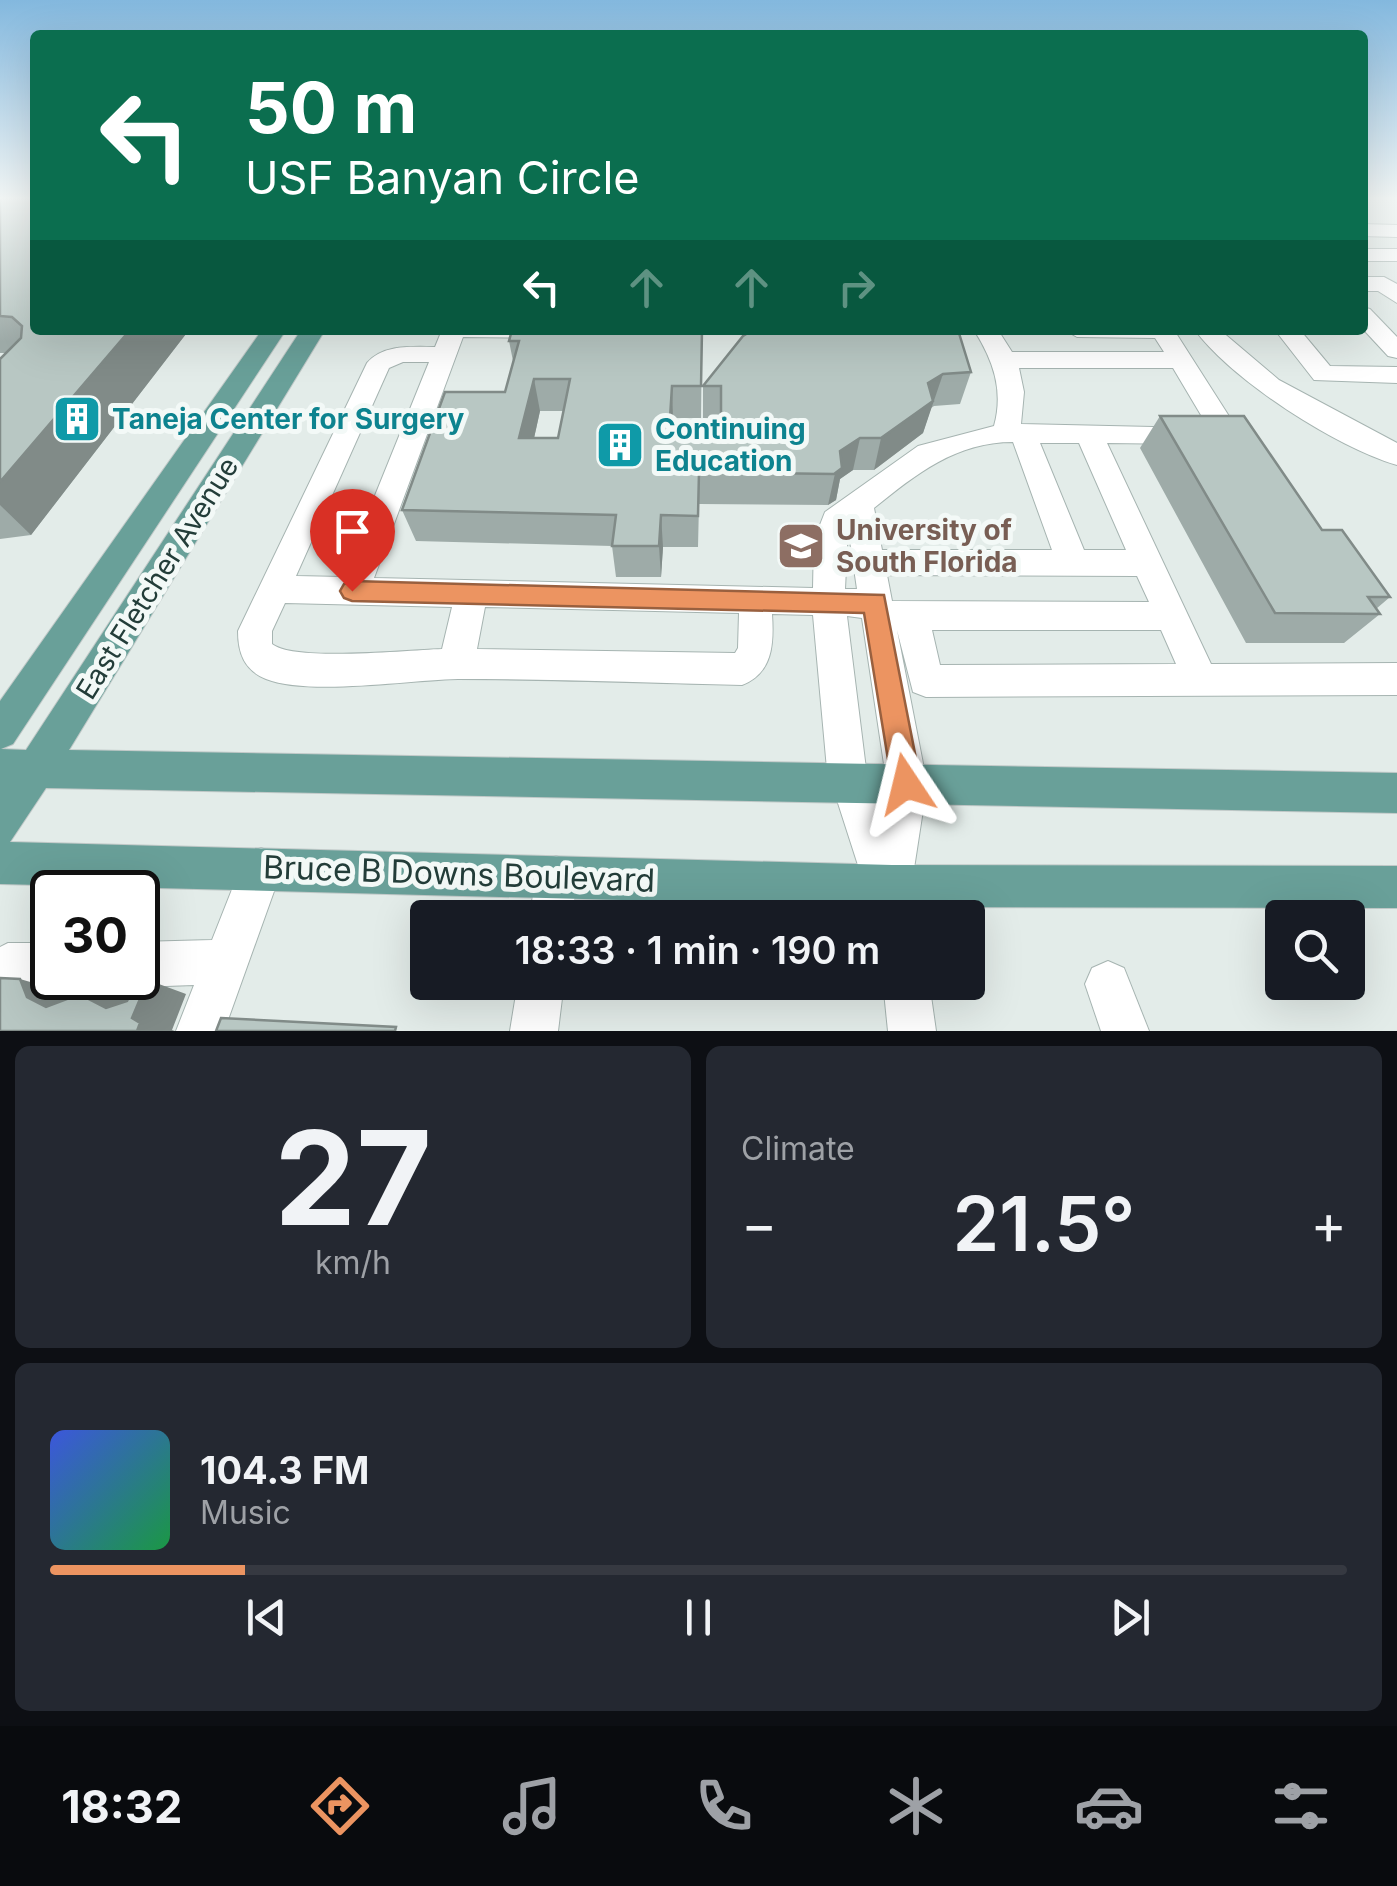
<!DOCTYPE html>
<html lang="en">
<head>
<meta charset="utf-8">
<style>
	:root { --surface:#171b24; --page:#242831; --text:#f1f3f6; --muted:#9ea1a6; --line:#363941; --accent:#ec9461 }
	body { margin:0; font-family:Inter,sans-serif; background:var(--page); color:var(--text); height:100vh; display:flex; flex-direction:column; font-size:38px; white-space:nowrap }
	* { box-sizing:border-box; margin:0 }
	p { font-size:32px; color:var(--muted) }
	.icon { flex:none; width:55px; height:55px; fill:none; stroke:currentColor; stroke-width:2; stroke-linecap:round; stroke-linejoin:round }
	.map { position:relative; height:1031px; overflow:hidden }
	.side { display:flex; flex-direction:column; gap:15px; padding:15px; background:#0d0f14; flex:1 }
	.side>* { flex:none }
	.hud { position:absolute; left:30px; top:30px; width:1338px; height:305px; border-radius:10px; box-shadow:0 10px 40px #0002; background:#0b6e4f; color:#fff; overflow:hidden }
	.controls { position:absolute; left:1265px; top:900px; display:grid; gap:20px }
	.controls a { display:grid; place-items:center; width:100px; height:100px; border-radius:10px; background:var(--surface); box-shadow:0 10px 40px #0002; font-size:50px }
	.speed { position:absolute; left:30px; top:870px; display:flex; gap:20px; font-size:50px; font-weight:700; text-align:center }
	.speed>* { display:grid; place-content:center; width:130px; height:130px; border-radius:50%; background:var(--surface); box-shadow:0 10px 40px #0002; line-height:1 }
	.speed .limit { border:5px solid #111; border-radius:15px; background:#fff; color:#111 }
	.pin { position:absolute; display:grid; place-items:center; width:85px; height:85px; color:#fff; margin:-102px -42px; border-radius:50% 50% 50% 0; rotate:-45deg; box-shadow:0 0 10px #0007 }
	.pin .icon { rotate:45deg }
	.me { position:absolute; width:110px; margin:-55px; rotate:350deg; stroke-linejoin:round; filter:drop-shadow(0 0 8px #0008) }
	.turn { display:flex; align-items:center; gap:35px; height:210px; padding:0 50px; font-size:45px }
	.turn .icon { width:130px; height:130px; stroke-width:2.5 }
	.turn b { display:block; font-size:70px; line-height:85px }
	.lanes { display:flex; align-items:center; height:95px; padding:0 50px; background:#0003; justify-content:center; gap:50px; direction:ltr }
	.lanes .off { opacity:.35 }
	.big { font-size:75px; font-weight:600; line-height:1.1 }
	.side .widget { flex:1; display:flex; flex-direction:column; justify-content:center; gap:15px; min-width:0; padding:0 35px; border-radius:15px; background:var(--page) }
	.side .dial { align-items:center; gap:0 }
	.dial b { font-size:130px; line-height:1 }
	.song { display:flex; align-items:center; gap:30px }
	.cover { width:120px; height:120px; border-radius:15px; background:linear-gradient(135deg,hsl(230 70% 55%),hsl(140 70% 35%)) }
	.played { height:10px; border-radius:5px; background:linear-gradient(90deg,var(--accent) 15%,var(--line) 15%) }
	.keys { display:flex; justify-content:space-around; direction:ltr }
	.heat { display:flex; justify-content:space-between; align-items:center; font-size:55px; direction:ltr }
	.side .tiles { flex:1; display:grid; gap:15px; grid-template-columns:1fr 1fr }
	.widget:last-child { grid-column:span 2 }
	.trip { position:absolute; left:410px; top:900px; width:575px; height:100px; border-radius:10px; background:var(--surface); box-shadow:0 10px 40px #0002; font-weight:600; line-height:100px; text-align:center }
	.dock { display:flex; height:160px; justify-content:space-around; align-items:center; background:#090b0e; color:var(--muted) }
	.dock .icon { width:70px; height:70px }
	.dock .active { color:var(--accent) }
	.dock b { font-size:45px; color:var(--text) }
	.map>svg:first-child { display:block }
</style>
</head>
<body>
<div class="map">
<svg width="1397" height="1031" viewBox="0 0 1397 1031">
	<rect width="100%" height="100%" fill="#e3ece9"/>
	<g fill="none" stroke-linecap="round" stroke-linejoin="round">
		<!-- minor casing -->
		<g stroke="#a6b4b1" stroke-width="2">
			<g id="minor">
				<polygon points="1362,224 1397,225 1397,237 1362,236"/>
				<rect x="1362" y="249" width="35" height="12"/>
				<polygon points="1362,277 1384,277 1397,284 1397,303 1378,291 1362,291"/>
				<polygon points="1362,307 1370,309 1397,337 1397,358 1388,356 1362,328"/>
				<path d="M442,330l123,1 -12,7 -90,-1 -89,241 439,10 1,-48 11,-28 93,-66 76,-20c10,-36 -1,-66 -20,-96h24l14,22h152l-9,-14 -78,-1 -12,-7h109l67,105 -4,7h-20l-44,-74h-154l5,24 -3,32 176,4 4,7 -4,7 -10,2 -80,-1 104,221 186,-1v32l-471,2 -13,-5 -16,-62 30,154 -16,104 8,30h-44l-48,-149 -14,-154 -41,-1c2,29 1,59 -30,71 -95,-2 -190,-6 -284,-6 -49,1 -149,17 -192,0 -22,-9 -28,-26 -28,-48l129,-268c17,-19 44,-16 68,-16zM403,362h26l-87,215 -46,-1 93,-208zM1013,442l39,108h-170l-8,-42c42,-34 82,-66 139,-66zM1040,443h39l47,107h-42zM848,527l9,62h-12zM887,575l250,1 12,26 -257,-1zM285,603l167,4 -10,42c-33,1 -148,13 -170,-5v-13zM485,607l254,6 -1,35 -3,5 -258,-4zM847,616l15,2 25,166 -5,32 -16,-47zM932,630h229l15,34 -236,1z"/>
				<path d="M1195,330h25l59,50 118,63v22c-61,-18 -164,-84 -202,-135z"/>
				<polygon points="1275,330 1300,330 1330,366 1397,367 1397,383 1314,380"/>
				<polygon points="261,848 276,854 282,869 224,1031 176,1031 194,985 138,987 123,980 110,1009 94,1016 78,1009 71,993 77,978 138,978 138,942 212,940 246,854"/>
				<polygon points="556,856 571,862 577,877 572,918 528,918 541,862"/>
				<path d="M8,943h44v35h17l-1,3c-22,9 -46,3 -68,12v-46z"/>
				<polygon points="1108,961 1124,968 1149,1031 1101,1031 1085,984 1092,968"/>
				<polygon points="518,982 564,982 558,1031 510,1031"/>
				<polygon points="883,982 929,982 936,1031 888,1031"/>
			</g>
		</g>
		<!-- major casing -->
		<g stroke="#c1c9c8" stroke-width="2">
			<polygon id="major" points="262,330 286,330 13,744 1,749 26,750 301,330 325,330 69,750 1397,773 1397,813 46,788 10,842 892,865 1397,866 1397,908 892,907 0,884 0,701"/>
		</g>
		<!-- minor -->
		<use href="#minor" fill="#fff" fill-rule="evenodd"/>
		<!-- major -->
		<use href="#major" fill="#69a099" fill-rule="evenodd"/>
	</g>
	<!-- wall -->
	<g fill="#9eaba8" fill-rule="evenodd">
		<polygon points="0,198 35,330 189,330 31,535 0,539 0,359 6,353 0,353"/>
		<path d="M702,330l-1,88h-28l-1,16 48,1v-17h-17v-32l268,-14 -11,32 -26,2 -3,2 -8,25 -49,37h-21l-13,9 -4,21 -8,5 -129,-1 -1,43h-35l-2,30h-45l-4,-31 -196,-5 -14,-31 103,-118 8,-31 -4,-20 108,-9zM540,411h23l-5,27h-24z"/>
		<polygon points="1160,416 1322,530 1390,597 1376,609 1380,614 1344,643 1246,643 1140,448"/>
	</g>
	<!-- shaded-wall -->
	<g fill="#818b88">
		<polygon points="130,330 189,330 31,535 0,505 0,482"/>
		<polygon points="943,374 923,433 874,470 881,438 928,383"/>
		<polygon points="534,379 540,411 527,470 519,438"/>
		<polygon points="672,386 673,418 670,466 669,434"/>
		<polygon points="860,438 853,470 840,479 836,500 828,505 840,451"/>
		<polygon points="661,515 663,547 661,577 659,546"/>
		<polygon points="20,979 68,993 75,1010 46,1007 27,997"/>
		<polygon points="80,979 124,993 131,1012 148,980 186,994 172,1030 175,1031 137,1031 106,1008 87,998"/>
	</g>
	<!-- building -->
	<g fill="#b8c7c3" stroke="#818b88" stroke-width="2.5" fill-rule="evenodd">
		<polygon points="0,198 35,198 35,330 130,330 0,482 0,359 21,338 22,326 12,317 0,316"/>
		<path d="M512,330h103l2,2h19l2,-2h64l-1,56h-29l-3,48 52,1v-49h-18l40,-50 10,-6h205l13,42 -28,2 -15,9 5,18 -52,37h-21l-20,13 2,17 -8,6 -135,-2 -1,44 -37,-1 -2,31h-47l4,-31 -214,-5 43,-118h60l14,-51h-10zM534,379h36l-12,59h-39z"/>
		<polygon points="1160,416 1244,416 1322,530 1342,530 1390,597 1368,597 1380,614 1275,613"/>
		<polygon points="0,978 20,979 27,997 46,1007 67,999 80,979 87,998 106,1008 127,1001 138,980 148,980 132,1018 140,1023 137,1031 0,1031"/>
		<polygon points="221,1018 396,1027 395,1031 216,1031"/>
	</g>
	<!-- sky -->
	<linearGradient id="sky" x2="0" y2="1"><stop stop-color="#83b8de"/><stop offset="0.58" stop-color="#f2f6f5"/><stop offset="1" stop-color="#f2f6f5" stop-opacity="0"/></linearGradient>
	<rect width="1397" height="342" fill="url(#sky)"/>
	<!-- route -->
	<polygon fill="#ec9461" stroke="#99603f" stroke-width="2.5" points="352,581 884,595 921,784 917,795 906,799 896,795 892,784 864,613 352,601 344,598 340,591 344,584"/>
	<!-- icons -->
	<defs>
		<g id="building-square" transform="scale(2.5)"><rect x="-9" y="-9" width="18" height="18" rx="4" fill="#0f9aa8" stroke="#f3f9f7"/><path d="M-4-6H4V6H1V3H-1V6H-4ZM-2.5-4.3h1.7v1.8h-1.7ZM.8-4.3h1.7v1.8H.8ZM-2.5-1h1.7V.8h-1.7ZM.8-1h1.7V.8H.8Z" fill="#fff"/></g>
		<g id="university-square" transform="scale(2.5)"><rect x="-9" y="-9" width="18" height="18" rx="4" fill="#8d6e63" stroke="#f3f9f7"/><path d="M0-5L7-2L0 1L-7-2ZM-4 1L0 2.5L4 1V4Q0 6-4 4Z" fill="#fff"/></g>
	</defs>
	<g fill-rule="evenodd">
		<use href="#building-square" x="77" y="419"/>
		<use href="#building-square" x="620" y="445"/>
		<use href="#university-square" x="801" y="546"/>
	</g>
	<g text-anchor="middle" stroke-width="10" stroke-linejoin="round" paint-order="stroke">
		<!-- culture labels -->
		<g font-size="28" font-weight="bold" fill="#0d838f" stroke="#f3f9f7" text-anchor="start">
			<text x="112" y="429">Taneja Center for Surgery</text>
			<text x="655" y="439">Continuing<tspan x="655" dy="32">Education</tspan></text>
		</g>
		<!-- education labels -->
		<g font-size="28" font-weight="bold" fill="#785e54" stroke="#f3f9f7" text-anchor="start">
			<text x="836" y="540">University of<tspan x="836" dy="32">South Florida</tspan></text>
		</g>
		<!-- street labels -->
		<g font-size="28" fill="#233d39" stroke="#f3f9f7">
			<text transform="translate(157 578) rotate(-58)" y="10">East Fletcher Avenue</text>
		</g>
		<!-- near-street labels -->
		<g font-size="32" fill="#233d39" stroke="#f3f9f7">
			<text transform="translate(459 874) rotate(2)" y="11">Bruce B Downs Boulevard</text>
		</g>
	</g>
</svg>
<div class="controls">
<a><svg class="icon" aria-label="search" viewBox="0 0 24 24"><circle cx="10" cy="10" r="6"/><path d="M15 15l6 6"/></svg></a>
</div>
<div class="speed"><div class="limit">30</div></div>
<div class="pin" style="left:352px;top:591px;background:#d93025"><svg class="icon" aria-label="arrive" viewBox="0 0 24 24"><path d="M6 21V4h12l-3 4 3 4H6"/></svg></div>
<svg class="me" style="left:906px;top:784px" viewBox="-20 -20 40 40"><path d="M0-17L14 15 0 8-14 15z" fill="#ec9461" stroke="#fff" stroke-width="4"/></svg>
<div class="trip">18:33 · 1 min · 190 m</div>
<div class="hud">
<div class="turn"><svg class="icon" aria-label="left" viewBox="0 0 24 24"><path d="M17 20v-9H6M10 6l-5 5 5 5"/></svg><div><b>50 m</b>USF Banyan Circle</div></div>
<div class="lanes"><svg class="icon" aria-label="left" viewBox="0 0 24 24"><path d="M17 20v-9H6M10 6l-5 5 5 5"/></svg><svg class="icon off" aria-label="ahead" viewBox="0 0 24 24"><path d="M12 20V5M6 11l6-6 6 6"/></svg><svg class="icon off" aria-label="ahead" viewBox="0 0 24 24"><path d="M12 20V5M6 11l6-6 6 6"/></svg><svg class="icon off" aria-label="right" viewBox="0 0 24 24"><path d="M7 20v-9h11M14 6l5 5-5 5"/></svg></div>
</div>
</div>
<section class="side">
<div class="tiles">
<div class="widget dial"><b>27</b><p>km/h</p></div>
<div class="widget"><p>Climate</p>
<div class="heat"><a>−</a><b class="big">21.5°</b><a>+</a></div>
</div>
<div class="widget">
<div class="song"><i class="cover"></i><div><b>104.3 FM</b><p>Music</p></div></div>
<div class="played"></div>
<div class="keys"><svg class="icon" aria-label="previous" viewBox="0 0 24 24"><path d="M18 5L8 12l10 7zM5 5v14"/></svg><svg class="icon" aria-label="pause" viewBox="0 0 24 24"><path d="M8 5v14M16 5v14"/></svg><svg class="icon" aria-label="next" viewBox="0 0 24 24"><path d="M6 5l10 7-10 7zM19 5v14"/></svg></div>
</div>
</div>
</section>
<nav class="dock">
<b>18:32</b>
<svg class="icon active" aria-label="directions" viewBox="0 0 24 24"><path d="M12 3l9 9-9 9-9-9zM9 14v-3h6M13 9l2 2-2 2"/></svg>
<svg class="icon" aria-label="music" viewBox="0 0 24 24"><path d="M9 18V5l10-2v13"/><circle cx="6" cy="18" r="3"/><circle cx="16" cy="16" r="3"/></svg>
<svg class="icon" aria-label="phone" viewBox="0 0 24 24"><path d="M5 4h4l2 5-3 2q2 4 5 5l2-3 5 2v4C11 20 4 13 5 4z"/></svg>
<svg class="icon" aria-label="climate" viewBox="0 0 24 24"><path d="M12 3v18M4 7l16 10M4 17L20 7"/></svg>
<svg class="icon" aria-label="car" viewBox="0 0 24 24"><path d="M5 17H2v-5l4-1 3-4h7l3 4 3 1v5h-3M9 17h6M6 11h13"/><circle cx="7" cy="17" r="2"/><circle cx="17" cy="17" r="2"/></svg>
<svg class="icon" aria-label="filters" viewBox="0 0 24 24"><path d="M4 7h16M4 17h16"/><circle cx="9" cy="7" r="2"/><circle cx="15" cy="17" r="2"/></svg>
</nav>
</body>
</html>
